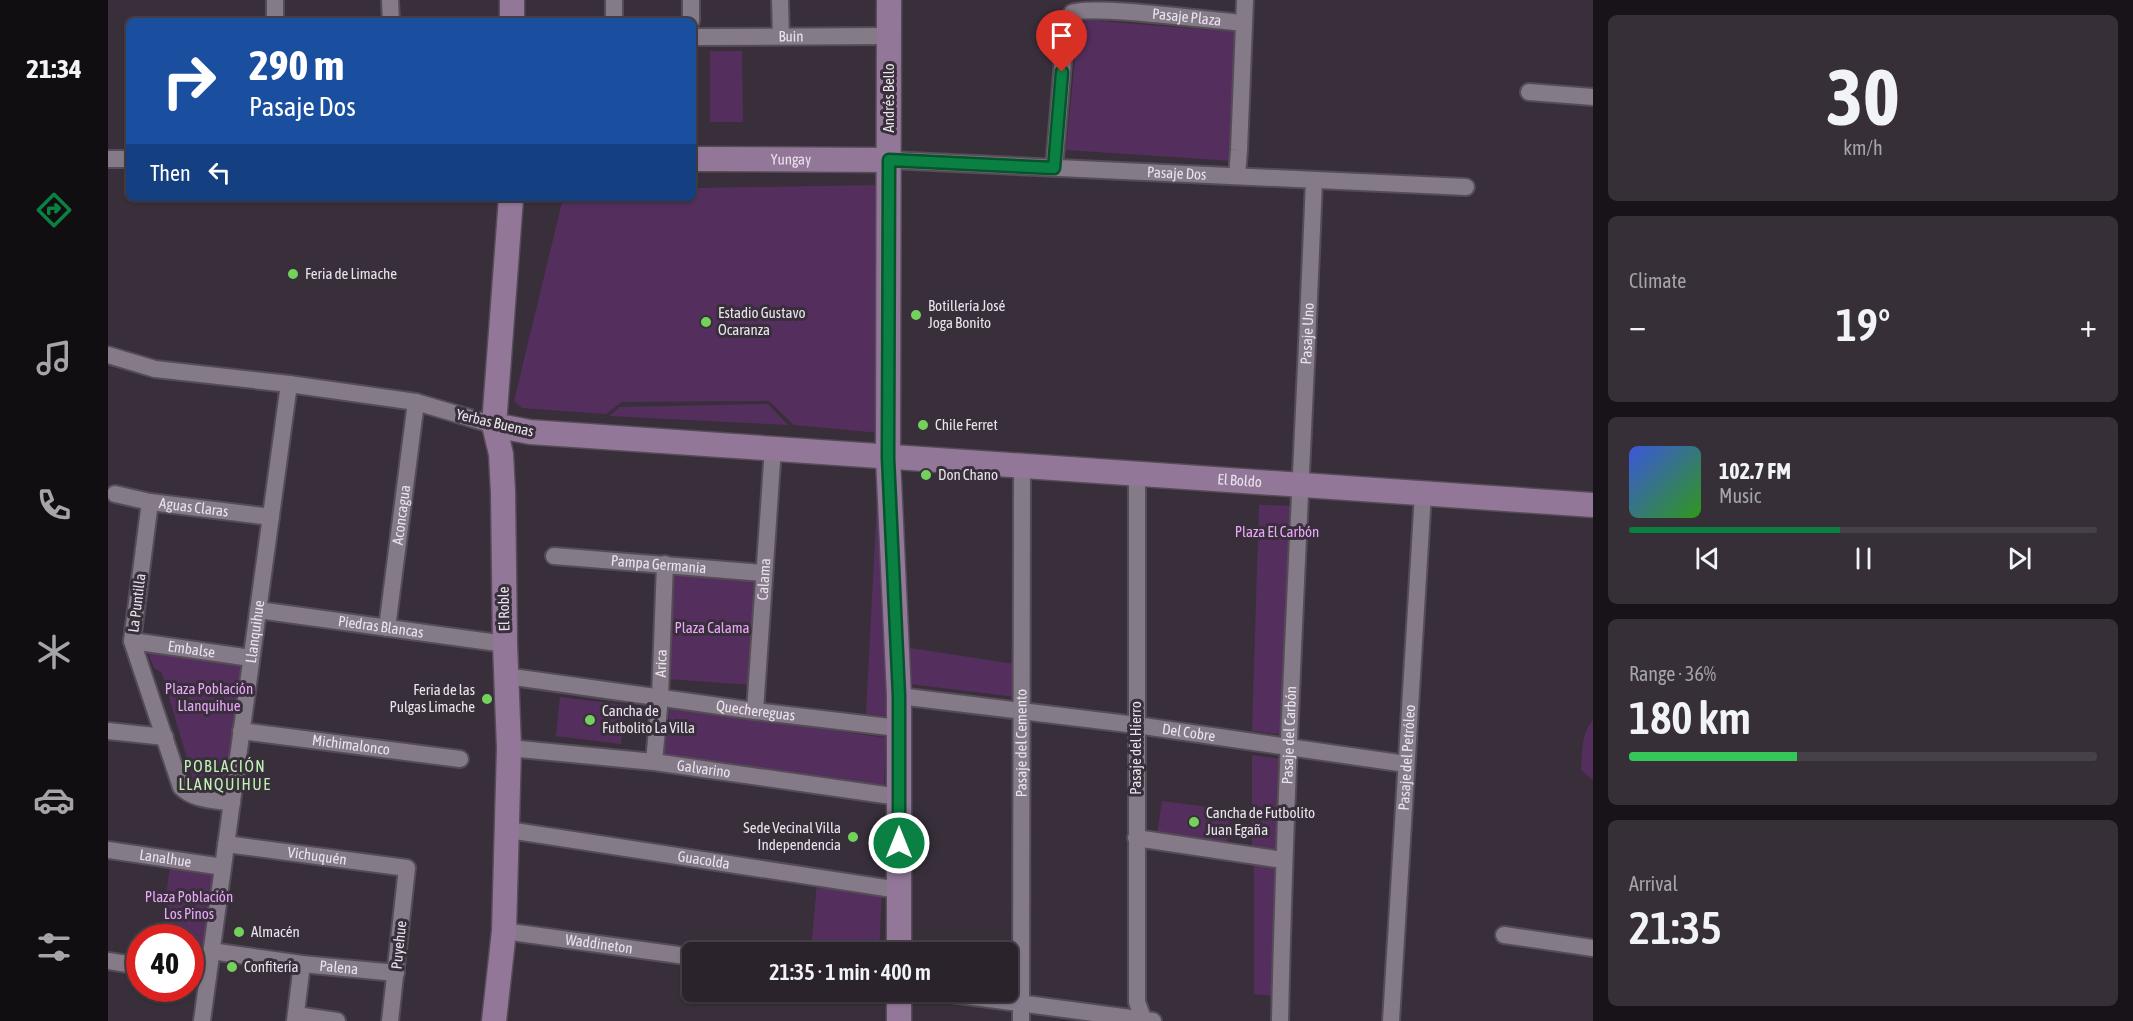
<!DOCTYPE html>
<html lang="en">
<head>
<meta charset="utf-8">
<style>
	:root { --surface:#2a232c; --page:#362f38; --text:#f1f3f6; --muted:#a5a4a9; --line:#464048; --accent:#0b8043 }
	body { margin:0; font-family:"Asap Condensed",sans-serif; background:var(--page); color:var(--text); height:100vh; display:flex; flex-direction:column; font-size:22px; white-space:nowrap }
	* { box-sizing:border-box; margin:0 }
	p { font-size:20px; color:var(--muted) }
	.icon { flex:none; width:33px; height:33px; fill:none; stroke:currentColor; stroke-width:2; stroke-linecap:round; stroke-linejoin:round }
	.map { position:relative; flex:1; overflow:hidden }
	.sheet { display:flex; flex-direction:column; gap:15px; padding:15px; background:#171318; width:540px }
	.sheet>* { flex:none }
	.top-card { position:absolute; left:18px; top:18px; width:570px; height:183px; border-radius:9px; box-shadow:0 2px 4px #0004,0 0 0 2px var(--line); background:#1a4fa0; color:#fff; overflow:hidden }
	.speed { position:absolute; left:18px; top:924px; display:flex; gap:12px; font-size:30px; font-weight:700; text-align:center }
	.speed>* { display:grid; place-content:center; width:78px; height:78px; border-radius:50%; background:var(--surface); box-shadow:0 2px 4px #0004,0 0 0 2px var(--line); line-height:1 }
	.speed .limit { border:9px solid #d22; background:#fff; color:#111 }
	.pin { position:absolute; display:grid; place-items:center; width:51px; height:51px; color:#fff; margin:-62px -26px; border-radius:50% 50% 50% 0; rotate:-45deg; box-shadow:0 0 6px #0007 }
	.pin .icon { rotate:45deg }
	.me { position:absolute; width:66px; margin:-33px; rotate:0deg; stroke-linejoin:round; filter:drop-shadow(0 0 4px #0008) }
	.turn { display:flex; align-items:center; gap:21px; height:126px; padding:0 24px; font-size:27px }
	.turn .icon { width:78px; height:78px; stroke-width:2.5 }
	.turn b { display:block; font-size:42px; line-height:51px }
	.then { display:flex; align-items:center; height:57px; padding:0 24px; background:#0003; gap:12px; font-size:22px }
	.big { font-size:45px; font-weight:600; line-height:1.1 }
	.sheet .widget { flex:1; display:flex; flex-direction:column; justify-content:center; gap:9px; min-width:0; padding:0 21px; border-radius:9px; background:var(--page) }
	.sheet .dial { align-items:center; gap:0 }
	.dial b { font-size:78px; line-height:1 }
	.song { display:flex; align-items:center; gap:18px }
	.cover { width:72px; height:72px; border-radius:9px; background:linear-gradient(135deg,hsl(230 70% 55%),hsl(110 70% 35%)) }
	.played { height:6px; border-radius:3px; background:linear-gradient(90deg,var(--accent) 45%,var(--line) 45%) }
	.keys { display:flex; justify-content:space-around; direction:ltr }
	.heat { display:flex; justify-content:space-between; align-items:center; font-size:33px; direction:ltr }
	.charge { height:9px; border-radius:4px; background:linear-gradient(90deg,#34c759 36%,var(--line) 0) }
	.trip { position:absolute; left:574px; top:942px; width:336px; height:60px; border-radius:9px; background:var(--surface); box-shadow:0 2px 4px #0004,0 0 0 2px var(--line); font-weight:600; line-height:60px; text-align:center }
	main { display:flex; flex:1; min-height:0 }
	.menu { display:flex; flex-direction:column; width:108px; justify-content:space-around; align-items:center; background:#110e12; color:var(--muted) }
	.menu .icon { width:42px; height:42px }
	.menu .on { color:var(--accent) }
	.menu b { font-size:27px; color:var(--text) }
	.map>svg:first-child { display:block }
</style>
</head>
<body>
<main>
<nav class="menu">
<b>21:34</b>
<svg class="icon on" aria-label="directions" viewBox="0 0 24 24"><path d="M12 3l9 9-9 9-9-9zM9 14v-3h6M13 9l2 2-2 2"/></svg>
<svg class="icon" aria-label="music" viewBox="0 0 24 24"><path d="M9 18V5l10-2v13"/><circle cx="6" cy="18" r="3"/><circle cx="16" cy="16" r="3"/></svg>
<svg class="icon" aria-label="phone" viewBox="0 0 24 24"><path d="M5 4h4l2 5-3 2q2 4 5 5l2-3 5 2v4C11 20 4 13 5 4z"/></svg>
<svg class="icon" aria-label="climate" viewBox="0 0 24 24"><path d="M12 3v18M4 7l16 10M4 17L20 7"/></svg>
<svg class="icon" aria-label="car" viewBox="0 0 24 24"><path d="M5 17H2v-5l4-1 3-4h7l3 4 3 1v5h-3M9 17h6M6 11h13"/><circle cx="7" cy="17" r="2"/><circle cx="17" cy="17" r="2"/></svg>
<svg class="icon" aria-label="filters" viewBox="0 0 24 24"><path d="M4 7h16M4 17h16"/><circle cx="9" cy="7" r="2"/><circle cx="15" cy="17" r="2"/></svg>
</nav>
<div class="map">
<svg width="1485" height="1021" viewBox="0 0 1485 1021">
	<rect width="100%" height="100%" fill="#382f3b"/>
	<!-- green -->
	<g fill="#542f5d">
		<polygon points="979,20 1129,32 1125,161 958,150 969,40 973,25"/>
		<polygon points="602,51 634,51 635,122 602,122"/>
		<polygon points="772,185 772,433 686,425 661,401 514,402 498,414 414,408 406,401 455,198 585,198 585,188"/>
		<polygon points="660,404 680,425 501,416 512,407"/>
		<polygon points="770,481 784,717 758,714"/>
		<polygon points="1151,505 1188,506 1179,735 1144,731"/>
		<polygon points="562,571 650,578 644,685 559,679"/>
		<polygon points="802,648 907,664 908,697 801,684"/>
		<polygon points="39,650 144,665 125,789 87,786 54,673 46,668"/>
		<polygon points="452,697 517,705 513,744 448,736"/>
		<polygon points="562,707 778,738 776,785 556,755"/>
		<path d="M1485,720v60l-12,-10c1,-17 0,-37 12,-50z"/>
		<polygon points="1144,755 1174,759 1168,855 1144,851"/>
		<polygon points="1054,801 1123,810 1119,843 1049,834"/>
		<polygon points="1146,861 1170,865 1167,996 1146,994"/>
		<polygon points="62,867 111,874 98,968 83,966 82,938 52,938"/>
		<polygon points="709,883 774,891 771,952 703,952"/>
	</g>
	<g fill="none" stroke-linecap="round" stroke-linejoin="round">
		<!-- street casing -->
		<g stroke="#544c56" stroke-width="20">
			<g id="street">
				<polyline points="167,0 167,21"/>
				<polyline points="282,0 283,21"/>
				<polyline points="672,0 673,36"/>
				<polyline points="506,21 506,0"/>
				<polyline points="583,21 583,0"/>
				<path id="s1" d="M585,37l196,-1"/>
				<polyline points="1421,92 1485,97"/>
				<polyline points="0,159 21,159"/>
				<path id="s2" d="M781,160l577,27"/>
				<path id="s3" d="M946,168l12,-142 6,-13c16,-9 144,8 172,10"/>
				<polyline points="1129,176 1131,150 1137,0"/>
				<polyline points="0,355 47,369 181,384 308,402 386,425"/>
				<polyline points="1029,475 1029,1002 1036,1021"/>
				<path id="s4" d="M7,494l35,8 121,15"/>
				<path d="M42,502l-18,139 49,146c12,13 34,13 51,16"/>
				<path id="s5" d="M446,556l209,17"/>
				<path id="s6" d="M150,610l247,34"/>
				<path id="s7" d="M279,628l29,-226"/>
				<path id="s8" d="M24,641l119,17"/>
				<path id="s9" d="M398,676l249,35 143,17"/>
				<path id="s10" d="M791,696l237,29 270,39"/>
				<path id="s11" d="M647,711l18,-263"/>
				<polyline points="0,731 57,737"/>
				<path id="s12" d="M133,731l219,28"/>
				<path id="s13" d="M401,748l145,14 245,35"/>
				<path id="s14" d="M546,762l6,-65 5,-133"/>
				<path id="s15" d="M400,830l391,60"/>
				<polyline points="1028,838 1175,860"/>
				<path id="s16" d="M118,844l181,24 -17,153"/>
				<path id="s17" d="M0,850l115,17"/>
				<path id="s18" d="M396,931l189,26"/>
				<polyline points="1396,935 1485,948"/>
				<path id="s19" d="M103,951l91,13 94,9"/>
				<polyline points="0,961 32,966"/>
				<polyline points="82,973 100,976"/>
				<polyline points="829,992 1045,1021"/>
				<polyline points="188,1015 229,1021"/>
				<path id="s20" d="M94,1021l87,-637"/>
				<polyline points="187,1021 194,964"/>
				<path id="s21" d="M913,1021l1,-554"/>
				<path id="s22" d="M1172,1021c6,-281 23,-561 34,-841"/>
				<path id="s23" d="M1283,1021l32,-527"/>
			</g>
		</g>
		<!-- secondary casing -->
		<g stroke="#544c56" stroke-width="27">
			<g id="secondary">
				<polyline points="404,0 404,21"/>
				<polyline points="781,0 780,458 791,696 791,952"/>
				<path id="s24" d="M585,159l196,1"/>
				<path id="s25" d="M386,425l36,7 1063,73"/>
				<polyline points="386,1021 396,931 401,748 397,644 395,492 393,454 386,425 403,198"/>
				<polyline points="791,1021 791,992"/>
			</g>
		</g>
		<!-- street -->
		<use href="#street" stroke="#857a88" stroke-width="16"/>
		<!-- secondary -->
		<use href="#secondary" stroke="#927798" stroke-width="24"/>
	</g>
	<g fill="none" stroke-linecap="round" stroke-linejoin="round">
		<!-- route casing -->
		<g stroke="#07532c" stroke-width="15">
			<polyline id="route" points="791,843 791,696 780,458 781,160 946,168 954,72"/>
		</g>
		<!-- route -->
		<use href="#route" stroke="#0b8043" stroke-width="10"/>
	</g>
	<!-- markers -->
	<g fill="#74d25c" stroke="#382f3b" stroke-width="2">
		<circle cx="185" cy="274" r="6"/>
		<circle cx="808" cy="315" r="6"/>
		<circle cx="598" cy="322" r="6"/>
		<circle cx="815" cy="425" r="6"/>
		<circle cx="818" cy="475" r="6"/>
		<circle cx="379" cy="699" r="6"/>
		<circle cx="482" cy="720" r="6"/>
		<circle cx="1086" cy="822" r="6"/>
		<circle cx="745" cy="837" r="6"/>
		<circle cx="131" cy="932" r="6"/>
		<circle cx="124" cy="967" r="6"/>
	</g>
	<g text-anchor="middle" stroke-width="6" stroke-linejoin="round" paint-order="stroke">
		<!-- street labels -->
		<g font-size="15" fill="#e9e3eb" stroke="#382f3b">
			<text dy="5" stroke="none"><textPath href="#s3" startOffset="272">Pasaje Plaza</textPath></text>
			<text dy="5" stroke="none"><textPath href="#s1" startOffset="98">Buin</textPath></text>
			<text transform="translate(781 98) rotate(-90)" y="5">Andrés Bello</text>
			<text dy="5" stroke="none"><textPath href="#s24" startOffset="98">Yungay</textPath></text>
			<text dy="5" stroke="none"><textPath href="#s2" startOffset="288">Pasaje Dos</textPath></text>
			<text dy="5" stroke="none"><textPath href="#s22" startOffset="688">Pasaje Uno</textPath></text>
			<text transform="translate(387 423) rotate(13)" y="5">Yerbas Buenas</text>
			<text dy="5" stroke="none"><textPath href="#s25" startOffset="748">El Boldo</textPath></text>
			<text dy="5" stroke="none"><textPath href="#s4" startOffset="80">Aguas Claras</textPath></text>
			<text dy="5" stroke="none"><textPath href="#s7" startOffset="114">Aconcagua</textPath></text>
			<text dy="5" stroke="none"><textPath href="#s5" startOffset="105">Pampa Germania</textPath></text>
			<text dy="5" stroke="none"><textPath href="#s11" startOffset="132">Calama</textPath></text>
			<text transform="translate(29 603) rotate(-83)" y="5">La Puntilla</text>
			<text transform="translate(396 609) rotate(-91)" y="5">El Roble</text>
			<text dy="5" stroke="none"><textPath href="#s6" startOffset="124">Piedras Blancas</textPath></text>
			<text dy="5" stroke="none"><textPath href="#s20" startOffset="393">Llanquihue</textPath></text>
			<text dy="5" stroke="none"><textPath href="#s8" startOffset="60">Embalse</textPath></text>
			<text dy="5" stroke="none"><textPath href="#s14" startOffset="99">Arica</textPath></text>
			<text dy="5" stroke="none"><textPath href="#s9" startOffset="252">Quechereguas</textPath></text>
			<text dy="5" stroke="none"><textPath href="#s10" startOffset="292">Del Cobre</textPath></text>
			<text dy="5" stroke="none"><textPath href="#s22" startOffset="286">Pasaje del Carbón</textPath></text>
			<text dy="5" stroke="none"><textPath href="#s21" startOffset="278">Pasaje del Cemento</textPath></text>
			<text dy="5" stroke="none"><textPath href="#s12" startOffset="111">Michimalonco</textPath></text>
			<text transform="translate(1028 748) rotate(-90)" y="5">Pasaje del Hierro</text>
			<text dy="5" stroke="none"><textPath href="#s23" startOffset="264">Pasaje del Petróleo</textPath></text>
			<text dy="5" stroke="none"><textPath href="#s13" startOffset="196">Galvarino</textPath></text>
			<text dy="5" stroke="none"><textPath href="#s16" startOffset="92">Vichuquén</textPath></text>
			<text dy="5" stroke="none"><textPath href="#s17" startOffset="58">Lanalhue</textPath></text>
			<text dy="5" stroke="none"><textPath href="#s15" startOffset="198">Guacolda</textPath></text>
			<text dy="5" stroke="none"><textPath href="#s18" startOffset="96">Waddineton</textPath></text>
			<text transform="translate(291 945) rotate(-84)" y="5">Puyehue</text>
			<text dy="5" stroke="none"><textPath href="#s19" startOffset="129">Palena</textPath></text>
		</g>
		<!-- poi labels -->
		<g font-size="15" fill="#e9e3eb" stroke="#382f3b" text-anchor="start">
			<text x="197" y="279">Feria de Limache</text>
			<text x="820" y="311">Botillería José<tspan x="820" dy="17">Joga Bonito</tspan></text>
			<text x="610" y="318">Estadio Gustavo<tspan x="610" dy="17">Ocaranza</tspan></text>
			<text x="827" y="430">Chile Ferret</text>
			<text x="830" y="480">Don Chano</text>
			<text x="367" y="695" text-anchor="end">Feria de las<tspan x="367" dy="17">Pulgas Limache</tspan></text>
			<text x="494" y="716">Cancha de<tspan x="494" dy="17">Futbolito La Villa</tspan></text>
			<text x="1098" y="818">Cancha de Futbolito<tspan x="1098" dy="17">Juan Egaña</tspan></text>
			<text x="733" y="833" text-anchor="end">Sede Vecinal Villa<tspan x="733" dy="17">Independencia</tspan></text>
			<text x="143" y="937">Almacén</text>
			<text x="136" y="972">Confitería</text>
		</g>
		<!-- park labels -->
		<g font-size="15" fill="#eaa8fa" stroke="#382f3b">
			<text x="1169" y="537">Plaza El Carbón</text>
			<text x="604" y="633">Plaza Calama</text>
			<text x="101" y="694">Plaza Población<tspan x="101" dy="17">Llanquihue</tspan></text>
			<text x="81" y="902">Plaza Población<tspan x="81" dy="17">Los Pinos</tspan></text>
		</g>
		<!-- neighbourhood labels -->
		<g font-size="16" letter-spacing="1.5" fill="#c0f3b3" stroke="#382f3b">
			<text x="117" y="772">POBLACIÓN<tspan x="117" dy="18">LLANQUIHUE</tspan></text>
		</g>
	</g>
</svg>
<div class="speed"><div class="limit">40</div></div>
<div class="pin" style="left:954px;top:72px;background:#d93025"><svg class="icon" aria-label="arrive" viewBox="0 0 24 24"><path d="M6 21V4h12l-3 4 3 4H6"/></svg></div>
<svg class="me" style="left:791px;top:843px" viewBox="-20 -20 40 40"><circle r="17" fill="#0b8043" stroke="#fff" stroke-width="3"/><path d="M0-11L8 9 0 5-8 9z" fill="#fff"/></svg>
<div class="trip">21:35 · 1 min · 400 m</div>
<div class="top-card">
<div class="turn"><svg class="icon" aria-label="right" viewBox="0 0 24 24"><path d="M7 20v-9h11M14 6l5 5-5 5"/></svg><div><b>290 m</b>Pasaje Dos</div></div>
<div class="then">Then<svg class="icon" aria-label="left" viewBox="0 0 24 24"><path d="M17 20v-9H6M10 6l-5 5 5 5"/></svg></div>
</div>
</div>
<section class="sheet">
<div class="widget dial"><b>30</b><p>km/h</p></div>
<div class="widget"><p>Climate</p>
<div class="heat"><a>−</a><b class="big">19°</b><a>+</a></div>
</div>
<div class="widget">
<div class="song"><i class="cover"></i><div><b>102.7 FM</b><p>Music</p></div></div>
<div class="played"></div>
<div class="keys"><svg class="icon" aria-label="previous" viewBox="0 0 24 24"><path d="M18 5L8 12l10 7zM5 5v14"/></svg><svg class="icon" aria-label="pause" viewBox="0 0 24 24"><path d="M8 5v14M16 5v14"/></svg><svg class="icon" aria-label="next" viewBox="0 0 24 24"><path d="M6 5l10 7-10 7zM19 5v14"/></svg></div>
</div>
<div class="widget"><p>Range · 36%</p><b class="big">180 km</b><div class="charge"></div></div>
<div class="widget"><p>Arrival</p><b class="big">21:35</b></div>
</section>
</main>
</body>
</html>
